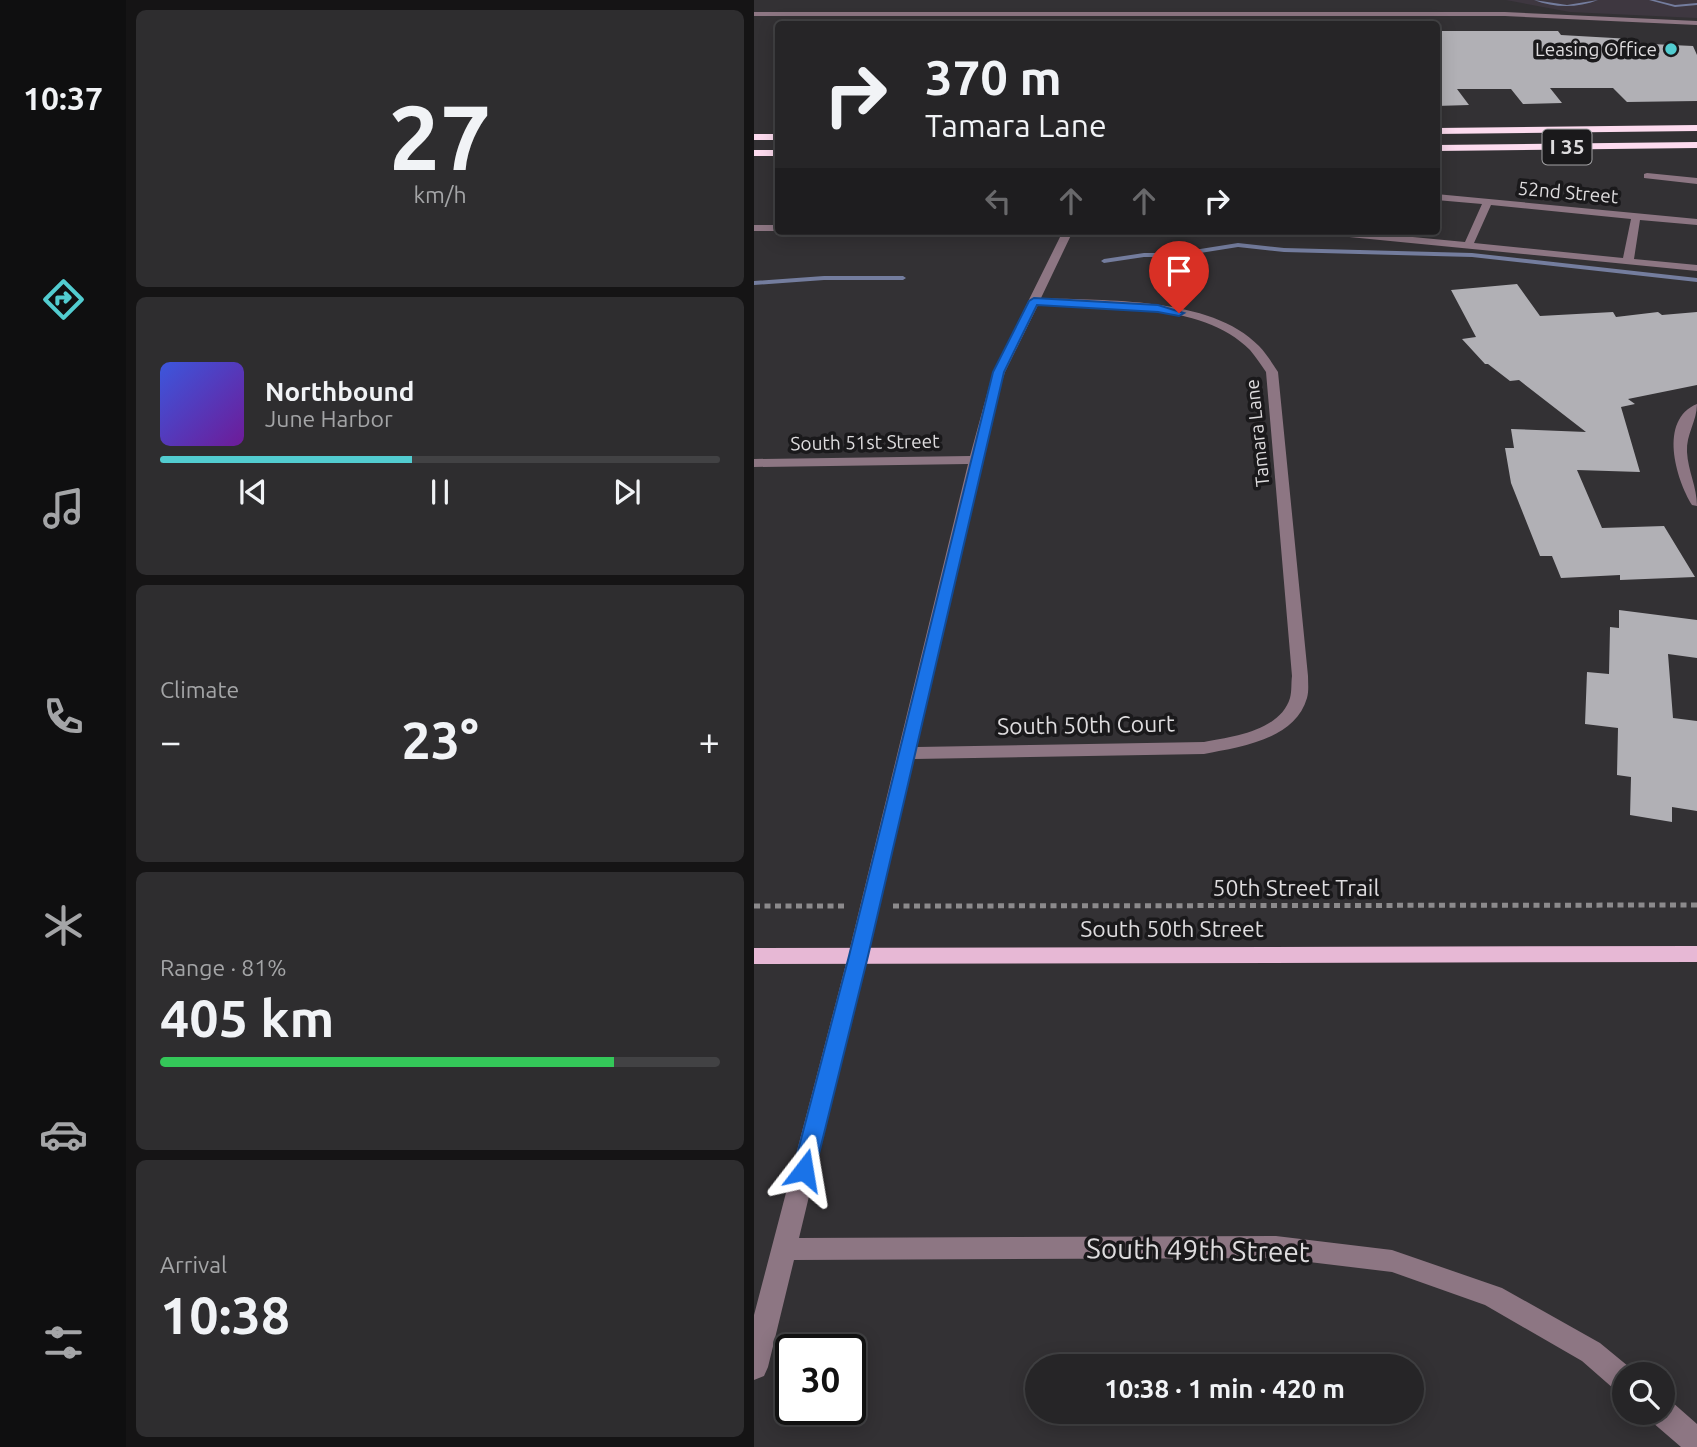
<!DOCTYPE html>
<html lang="en">
<head>
<meta charset="utf-8">
<style>
	:root { --surface:#262527; --page:#2e2d2f; --text:#f1f3f6; --muted:#a4a5a7; --line:#424244; --accent:#52ccd0 }
	body { margin:0; font-family:Ubuntu,sans-serif; background:var(--page); color:var(--text); height:100vh; display:flex; flex-direction:column; font-size:26px; white-space:nowrap }
	* { box-sizing:border-box; margin:0 }
	p { font-size:23px; color:var(--muted) }
	.icon { flex:none; width:38px; height:38px; fill:none; stroke:currentColor; stroke-width:2; stroke-linecap:round; stroke-linejoin:round }
	.map { position:relative; flex:1; overflow:hidden }
	.side { display:flex; flex-direction:column; gap:10px; padding:10px; background:#151415; width:628px }
	.side>* { flex:none }
	.banner { position:absolute; left:21px; top:21px; width:665px; height:214px; border-radius:7px; box-shadow:0 4px 18px #0003,0 0 0 2px var(--line); background:#262527; color:var(--text); overflow:hidden }
	.fabs { position:absolute; left:858px; top:1362px; display:grid; gap:14px }
	.fabs a { display:grid; place-items:center; width:63px; height:63px; border-radius:50%; background:var(--surface); box-shadow:0 4px 18px #0003,0 0 0 2px var(--line); font-size:35px }
	.speed { position:absolute; left:21px; top:1334px; display:flex; gap:14px; font-size:35px; font-weight:700; text-align:center }
	.speed>* { display:grid; place-content:center; width:91px; height:91px; border-radius:50%; background:var(--surface); box-shadow:0 4px 18px #0003,0 0 0 2px var(--line); line-height:1 }
	.speed .limit { border:4px solid #111; border-radius:10px; background:#fff; color:#111 }
	.pin { position:absolute; display:grid; place-items:center; width:60px; height:60px; color:#fff; margin:-72px -30px; border-radius:50% 50% 50% 0; rotate:-45deg; box-shadow:0 0 7px #0007 }
	.pin .icon { rotate:45deg }
	.me { position:absolute; width:77px; margin:-38px; rotate:14deg; stroke-linejoin:round; filter:drop-shadow(0 0 5px #0008) }
	.turn { display:flex; align-items:center; gap:24px; height:147px; padding:0 35px; font-size:32px }
	.turn .icon { width:91px; height:91px; stroke-width:2.5 }
	.turn b { display:block; font-size:49px; line-height:60px }
	.lanes { display:flex; align-items:center; height:66px; padding:0 35px; background:#0003; justify-content:center; gap:35px; direction:ltr }
	.lanes .off { opacity:.35 }
	.big { font-size:52px; font-weight:600; line-height:1.1 }
	.side .widget { flex:1; display:flex; flex-direction:column; justify-content:center; gap:10px; min-width:0; padding:0 24px; border-radius:10px; background:var(--page) }
	.side .dial { align-items:center; gap:0 }
	.dial b { font-size:91px; line-height:1 }
	.song { display:flex; align-items:center; gap:21px }
	.cover { width:84px; height:84px; border-radius:10px; background:linear-gradient(135deg,hsl(230 70% 55%),hsl(280 70% 35%)) }
	.played { height:7px; border-radius:4px; background:linear-gradient(90deg,var(--accent) 45%,var(--line) 45%) }
	.keys { display:flex; justify-content:space-around; direction:ltr }
	.heat { display:flex; justify-content:space-between; align-items:center; font-size:38px; direction:ltr }
	.charge { height:10px; border-radius:5px; background:linear-gradient(90deg,#34c759 81%,var(--line) 0) }
	.trip { position:absolute; left:271px; top:1354px; width:399px; height:70px; border-radius:35px; background:var(--surface); box-shadow:0 4px 18px #0003,0 0 0 2px var(--line); font-weight:600; line-height:70px; text-align:center }
	main { display:flex; flex:1; min-height:0 }
	.tab-bar { display:flex; flex-direction:column; width:126px; justify-content:space-around; align-items:center; background:#0f0f10; color:var(--muted) }
	.tab-bar .icon { width:49px; height:49px }
	.tab-bar .on { color:var(--accent) }
	.tab-bar b { font-size:32px; color:var(--text) }
	.map>svg:first-child { display:block }
</style>
</head>
<body>
<main>
<nav class="tab-bar">
<b>10:37</b>
<svg class="icon on" aria-label="directions" viewBox="0 0 24 24"><path d="M12 3l9 9-9 9-9-9zM9 14v-3h6M13 9l2 2-2 2"/></svg>
<svg class="icon" aria-label="music" viewBox="0 0 24 24"><path d="M9 18V5l10-2v13"/><circle cx="6" cy="18" r="3"/><circle cx="16" cy="16" r="3"/></svg>
<svg class="icon" aria-label="phone" viewBox="0 0 24 24"><path d="M5 4h4l2 5-3 2q2 4 5 5l2-3 5 2v4C11 20 4 13 5 4z"/></svg>
<svg class="icon" aria-label="climate" viewBox="0 0 24 24"><path d="M12 3v18M4 7l16 10M4 17L20 7"/></svg>
<svg class="icon" aria-label="car" viewBox="0 0 24 24"><path d="M5 17H2v-5l4-1 3-4h7l3 4 3 1v5h-3M9 17h6M6 11h13"/><circle cx="7" cy="17" r="2"/><circle cx="17" cy="17" r="2"/></svg>
<svg class="icon" aria-label="filters" viewBox="0 0 24 24"><path d="M4 7h16M4 17h16"/><circle cx="9" cy="7" r="2"/><circle cx="15" cy="17" r="2"/></svg>
</nav>
<section class="side">
<div class="widget dial"><b>27</b><p>km/h</p></div>
<div class="widget">
<div class="song"><i class="cover"></i><div><b>Northbound</b><p>June Harbor</p></div></div>
<div class="played"></div>
<div class="keys"><svg class="icon" aria-label="previous" viewBox="0 0 24 24"><path d="M18 5L8 12l10 7zM5 5v14"/></svg><svg class="icon" aria-label="pause" viewBox="0 0 24 24"><path d="M8 5v14M16 5v14"/></svg><svg class="icon" aria-label="next" viewBox="0 0 24 24"><path d="M6 5l10 7-10 7zM19 5v14"/></svg></div>
</div>
<div class="widget"><p>Climate</p>
<div class="heat"><a>−</a><b class="big">23°</b><a>+</a></div>
</div>
<div class="widget"><p>Range · 81%</p><b class="big">405 km</b><div class="charge"></div></div>
<div class="widget"><p>Arrival</p><b class="big">10:38</b></div>
</section>
<div class="map">
<svg width="943" height="1447" viewBox="0 0 943 1447">
	<rect width="100%" height="100%" fill="#333134"/>
	<!-- built -->
	<polygon fill="#3e3740" points="752,0 943,0 943,18 816,12"/>
	<g fill="none" stroke-linecap="round" stroke-linejoin="round">
		<!-- stream -->
		<g fill="#747d9e" fill-rule="evenodd">
			<path d="M780,0l33,5 31,-5c-21,8 -43,8 -64,0z"/>
			<polygon points="895,0 901,0 921,5 943,3 943,5 921,7"/>
			<polygon points="484,243 530,248 718,253 943,278 943,282 718,257 530,252 484,247 421,257 390,257 350,263 347,261 350,259 390,253 421,253"/>
			<polygon points="70,276 149,276 152,278 149,280 70,280 0,285 0,281"/>
		</g>
	</g>
	<!-- building -->
	<g fill="#b1b0b5">
		<polygon points="682,31 804,31 807,35 877,39 876,43 939,46 943,55 943,101 873,102 859,88 796,88 808,103 769,104 757,89 703,89 715,105 682,106"/>
		<polygon points="763,284 786,316 859,312 862,317 904,312 908,315 943,312 943,385 874,399 881,404 867,407 886,472 823,470 848,528 910,526 941,577 866,580 866,575 807,578 798,556 786,556 757,483 751,448 760,448 757,429 832,432 765,380 756,381 734,364 731,364 708,339 722,337 697,290"/>
		<polygon points="865,610 943,620 943,658 914,654 919,718 943,721 943,811 918,807 918,822 876,815 877,777 863,775 864,728 831,724 833,672 855,674 856,627 865,628"/>
	</g>
	<g fill="none" stroke-linecap="round" stroke-linejoin="round">
		<!-- path -->
		<g stroke="#8c8a8c" stroke-width="5" stroke-dasharray="6 4.5" stroke-linecap="butt">
			<polyline points="0,906 91,906"/>
			<polyline points="139,906 943,905"/>
		</g>
		<!-- minor -->
		<g fill="#8d7683" fill-rule="evenodd">
			<polygon points="0,12 751,12 943,21 943,25 751,16 0,16"/>
			<polygon points="893,173 943,178 943,184 890,178 890,174"/>
			<path d="M682,194l261,25v6l-57,-5 -6,39 63,6v6l-358,-35 -5,-3 16,-2 115,11 17,-38 -46,-4zM737,205l140,14 -8,39 -149,-15z"/>
			<rect x="0" y="225" width="24" height="6"/>
			<path d="M309,231h10l-32,67c63,3 170,-2 218,48 7,7 13,17 19,26l30,304c0,7 1,15 -1,22 -12,42 -67,49 -103,56l-290,5 -115,479 477,-2 116,14 110,38 98,55 34,28 1,3h-11v19l-10,-4 -32,-28 -97,-56 -93,-33 -116,-14 -482,2 -26,107 -4,9 -10,4v-65l94,-359 120,-492 -214,3v-8l216,-3 23,-84zM284,305c63,2 164,-4 212,45 6,7 11,15 16,22l26,304c-1,7 0,15 -2,22 -10,33 -58,39 -86,44l-287,5 79,-347 9,-28z"/>
			<path d="M943,404c0,17 -11,30 -10,48 1,19 10,35 10,54l-5,-1c-16,-26 -34,-85 5,-101z"/>
			<polygon points="908,1399 918,1402 943,1424 943,1447 927,1447 898,1422 894,1412 908,1412"/>
		</g>
		<!-- major -->
		<polygon fill="#e7b8d5" fill-rule="evenodd" points="943,946 943,962 0,964 0,948"/>
		<!-- highway -->
		<g fill="#fddbef" fill-rule="evenodd">
			<polygon points="943,125 943,131 682,134 682,128"/>
			<rect x="0" y="134" width="24" height="6"/>
			<polygon points="943,142 943,148 682,151 682,145"/>
			<rect x="0" y="150" width="24" height="6"/>
		</g>
	</g>
	<!-- route -->
	<polygon fill="#1a73e8" stroke="#114b97" stroke-width="2" points="280,298 404,305 430,313 425,316 404,312 283,305 250,372 114,956 61,1170 58,1176 50,1179 42,1176 39,1170 95,956 239,372 275,301"/>
	<!-- markers -->
	<circle fill="#52ccd0" stroke="#1a191b" stroke-width="2.5" cx="917" cy="49" r="7"/>
	<g text-anchor="middle" stroke-width="7" stroke-linejoin="round" paint-order="stroke">
		<!-- far-poi labels -->
		<g font-size="19" fill="#dedcde" stroke="#1a191b" text-anchor="end">
			<text x="903" y="56">Leasing Office</text>
		</g>
		<!-- far-street labels -->
		<g font-size="19" fill="#dedcde" stroke="#1a191b">
			<text transform="translate(814 192) rotate(5)" y="7">52nd Street</text>
			<text transform="translate(503 433) rotate(-96)" y="7">Tamara Lane</text>
			<text transform="translate(111 442) rotate(-1)" y="7">South 51st Street</text>
		</g>
		<!-- shield labels -->
		<rect fill="#1a191b" stroke="#a3a2a4" stroke-width="2" x="788.5" y="129.5" width="49" height="35" rx="5"/>
		<g font-size="21" font-weight="bold" fill="#dedcde">
			<text x="813" y="154">I 35</text>
		</g>
		<!-- street labels -->
		<g font-size="23" fill="#dedcde" stroke="#1a191b">
			<text transform="translate(332 725) rotate(-1)" y="8">South 50th Court</text>
			<text x="542" y="896">50th Street Trail</text>
			<text x="418" y="937">South 50th Street</text>
		</g>
		<!-- near-street labels -->
		<g font-size="28" fill="#dedcde" stroke="#1a191b">
			<text transform="translate(444 1250) rotate(1)" y="10">South 49th Street</text>
		</g>
	</g>
</svg>
<div class="fabs">
<a><svg class="icon" aria-label="search" viewBox="0 0 24 24"><circle cx="10" cy="10" r="6"/><path d="M15 15l6 6"/></svg></a>
</div>
<div class="speed"><div class="limit">30</div></div>
<div class="pin" style="left:425px;top:313px;background:#d93025"><svg class="icon" aria-label="arrive" viewBox="0 0 24 24"><path d="M6 21V4h12l-3 4 3 4H6"/></svg></div>
<svg class="me" style="left:50px;top:1170px" viewBox="-20 -20 40 40"><path d="M0-17L14 15 0 8-14 15z" fill="#1a73e8" stroke="#fff" stroke-width="4"/></svg>
<div class="trip">10:38 · 1 min · 420 m</div>
<div class="banner">
<div class="turn"><svg class="icon" aria-label="right" viewBox="0 0 24 24"><path d="M7 20v-9h11M14 6l5 5-5 5"/></svg><div><b>370 m</b>Tamara Lane</div></div>
<div class="lanes"><svg class="icon off" aria-label="left" viewBox="0 0 24 24"><path d="M17 20v-9H6M10 6l-5 5 5 5"/></svg><svg class="icon off" aria-label="ahead" viewBox="0 0 24 24"><path d="M12 20V5M6 11l6-6 6 6"/></svg><svg class="icon off" aria-label="ahead" viewBox="0 0 24 24"><path d="M12 20V5M6 11l6-6 6 6"/></svg><svg class="icon" aria-label="right" viewBox="0 0 24 24"><path d="M7 20v-9h11M14 6l5 5-5 5"/></svg></div>
</div>
</div>
</main>
</body>
</html>
